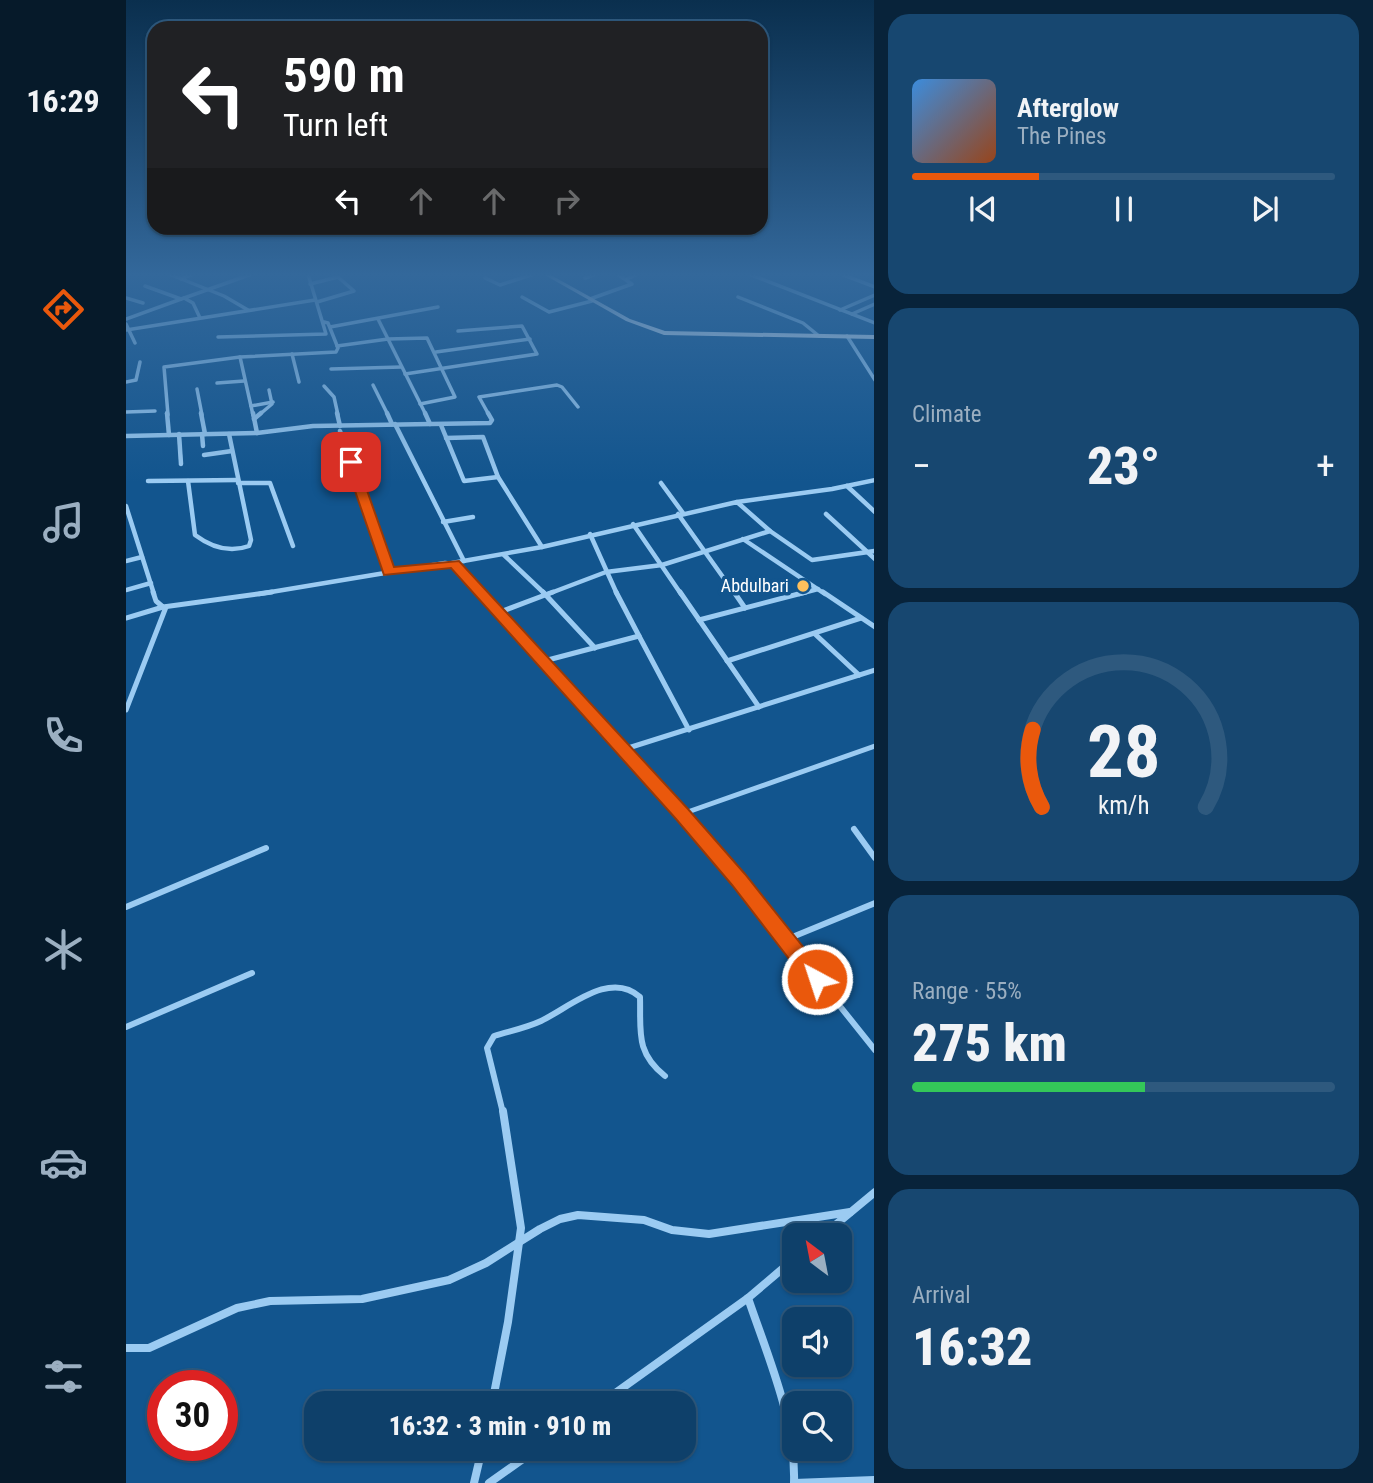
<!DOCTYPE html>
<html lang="en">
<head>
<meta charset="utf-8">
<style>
	:root { --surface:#0e406a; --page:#174770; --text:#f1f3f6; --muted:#9bafc1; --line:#2e597e; --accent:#ea580c }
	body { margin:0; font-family:"Roboto Condensed",sans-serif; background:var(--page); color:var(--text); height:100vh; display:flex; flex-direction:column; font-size:26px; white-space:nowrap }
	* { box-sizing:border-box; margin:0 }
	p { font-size:23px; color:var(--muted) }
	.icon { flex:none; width:38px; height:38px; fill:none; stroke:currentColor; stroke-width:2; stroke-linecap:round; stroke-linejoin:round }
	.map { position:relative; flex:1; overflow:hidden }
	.side { display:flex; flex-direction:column; gap:14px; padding:14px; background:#08233a; width:499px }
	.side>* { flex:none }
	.top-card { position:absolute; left:21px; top:21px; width:621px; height:214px; border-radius:21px; box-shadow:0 2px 5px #0004,0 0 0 2px var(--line); background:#202124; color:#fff; overflow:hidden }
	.needle { width:46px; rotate:328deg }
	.tools { position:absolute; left:656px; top:1223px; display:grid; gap:14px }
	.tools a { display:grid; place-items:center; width:70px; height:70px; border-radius:14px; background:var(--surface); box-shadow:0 2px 5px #0004,0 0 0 2px var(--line); font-size:35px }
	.speed { position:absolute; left:21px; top:1370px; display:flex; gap:14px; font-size:35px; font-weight:700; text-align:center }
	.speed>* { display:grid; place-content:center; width:91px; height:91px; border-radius:50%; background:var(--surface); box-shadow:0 2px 5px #0004,0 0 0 2px var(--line); line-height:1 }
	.speed .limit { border:10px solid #d22; background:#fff; color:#111 }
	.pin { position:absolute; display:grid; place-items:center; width:60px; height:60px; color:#fff; margin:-30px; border-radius:14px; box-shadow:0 4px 10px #0006 }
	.me { position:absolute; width:77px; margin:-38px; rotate:320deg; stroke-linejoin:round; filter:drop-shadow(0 0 5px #0008) }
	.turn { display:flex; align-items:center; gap:24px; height:147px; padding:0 21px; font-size:32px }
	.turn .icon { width:91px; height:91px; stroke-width:2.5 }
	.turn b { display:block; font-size:49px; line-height:60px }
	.lanes { display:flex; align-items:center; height:66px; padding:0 21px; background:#0003; justify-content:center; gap:35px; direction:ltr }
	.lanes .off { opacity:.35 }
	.big { font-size:52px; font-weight:800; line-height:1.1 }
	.side .widget { flex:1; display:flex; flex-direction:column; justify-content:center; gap:10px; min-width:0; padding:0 24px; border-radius:21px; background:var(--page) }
	.side .dial { align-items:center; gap:0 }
	.dial svg { height:182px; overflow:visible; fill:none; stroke:var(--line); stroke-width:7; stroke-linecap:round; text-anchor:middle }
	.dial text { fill:var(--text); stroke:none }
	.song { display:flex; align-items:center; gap:21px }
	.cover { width:84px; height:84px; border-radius:10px; background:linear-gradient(135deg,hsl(210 70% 55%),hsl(20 70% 35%)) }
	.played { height:7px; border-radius:4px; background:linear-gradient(90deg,var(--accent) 30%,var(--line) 30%) }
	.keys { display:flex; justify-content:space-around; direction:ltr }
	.heat { display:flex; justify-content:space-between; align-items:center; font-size:38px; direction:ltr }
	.charge { height:10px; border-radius:5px; background:linear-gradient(90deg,#34c759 55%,var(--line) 0) }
	.trip { position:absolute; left:178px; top:1391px; width:392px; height:70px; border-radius:21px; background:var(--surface); box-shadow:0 2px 5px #0004,0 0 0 2px var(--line); font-weight:800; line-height:70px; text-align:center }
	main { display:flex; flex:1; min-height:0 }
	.menu { display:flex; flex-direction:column; width:126px; justify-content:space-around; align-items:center; background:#061a2a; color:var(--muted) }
	.menu .icon { width:49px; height:49px }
	.menu .active { color:var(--accent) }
	.menu b { font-size:32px; color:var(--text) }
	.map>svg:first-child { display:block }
</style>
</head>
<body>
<main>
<nav class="menu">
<b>16:29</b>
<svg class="icon active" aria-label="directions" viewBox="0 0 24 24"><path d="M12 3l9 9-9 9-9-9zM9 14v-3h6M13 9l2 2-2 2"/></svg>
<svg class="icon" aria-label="music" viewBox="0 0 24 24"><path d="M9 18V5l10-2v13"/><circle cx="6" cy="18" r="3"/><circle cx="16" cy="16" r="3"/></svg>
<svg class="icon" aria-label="phone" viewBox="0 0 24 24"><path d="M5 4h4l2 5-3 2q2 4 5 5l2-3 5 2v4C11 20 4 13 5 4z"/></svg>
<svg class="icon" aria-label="climate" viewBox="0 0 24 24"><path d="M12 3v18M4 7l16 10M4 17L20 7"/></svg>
<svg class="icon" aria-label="car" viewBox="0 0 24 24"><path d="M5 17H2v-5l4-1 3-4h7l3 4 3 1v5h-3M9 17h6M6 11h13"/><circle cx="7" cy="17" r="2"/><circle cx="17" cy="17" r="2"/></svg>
<svg class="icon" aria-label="filters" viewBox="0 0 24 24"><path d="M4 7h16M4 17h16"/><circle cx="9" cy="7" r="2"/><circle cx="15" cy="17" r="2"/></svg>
</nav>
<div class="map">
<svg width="749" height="1483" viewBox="0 0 749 1483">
	<rect width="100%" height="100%" fill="#12558e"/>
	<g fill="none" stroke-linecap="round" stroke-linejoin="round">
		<!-- street-far4 -->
		<g stroke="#9bcbf2" stroke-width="3.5">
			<polyline points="43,274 98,296 122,310"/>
			<polyline points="623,274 749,323"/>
			<polyline points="715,274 749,287"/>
			<polyline points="359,278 374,285 408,274"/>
			<polyline points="459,278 470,274"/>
			<polyline points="55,279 67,274"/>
			<polyline points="501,279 512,274"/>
			<polyline points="184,284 212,277 228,291 191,302"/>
			<polyline points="19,286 55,299"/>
			<polyline points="396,297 423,312 466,301"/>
			<polyline points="612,297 677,323 693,336"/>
			<polyline points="0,298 17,303"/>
			<polyline points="464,299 506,284 491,274"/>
			<polyline points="714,310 749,295"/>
			<polyline points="726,314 749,304"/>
			<polyline points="74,318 67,303 58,298 126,274"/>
			<polyline points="0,319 58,298"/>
			<polyline points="252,319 300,415"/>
			<polyline points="0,324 9,343"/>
			<polyline points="204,327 312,307"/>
			<polyline points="0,330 189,300"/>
			<polyline points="721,336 749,380"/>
			<polyline points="92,337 200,334 182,274"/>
			<polyline points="211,346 262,339 301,338 329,397 294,404"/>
			<polyline points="310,352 404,339"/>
			<polyline points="166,354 173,382"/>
			<polyline points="205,369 275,367"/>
			<polyline points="279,374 411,354 396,326 332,331"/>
			<polyline points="0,382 10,380 14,362"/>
			<polyline points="91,383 118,381"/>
			<polyline points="247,385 262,415"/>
			<polyline points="198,386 208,397 212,415"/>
			<polyline points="71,389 76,415"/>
			<polyline points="125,406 147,402"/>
			<polyline points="0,412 29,411"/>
			<polyline points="42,415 38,367 114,357"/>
			<polyline points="127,415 114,357 210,352 212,348 202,323 198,322"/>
			<polyline points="133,415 146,404 143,390"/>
			<polyline points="363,415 353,397 431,385 436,387 452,407"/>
		</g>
		<!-- street-far3 -->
		<g stroke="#9bcbf2" stroke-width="4.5">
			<polyline points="41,413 43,435"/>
			<polyline points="75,413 79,434"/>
			<polyline points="127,413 131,433"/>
			<polyline points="211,413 214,426"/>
			<polyline points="261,413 266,424"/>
			<polyline points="299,413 304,424"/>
			<polyline points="128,419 135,413"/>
			<polyline points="269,424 338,561"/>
			<polyline points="315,425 338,481 372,477"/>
			<polyline points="214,431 263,572"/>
			<polyline points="53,434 55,464"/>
			<polyline points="76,434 77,446"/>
			<polyline points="0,436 131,433 187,426 364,423 366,420 362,413"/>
			<polyline points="320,438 357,437 372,477 416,547"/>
			<polyline points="78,455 106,451"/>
			<polyline points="22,481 112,480"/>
			<path d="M62,481l7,54c16,12 35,18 54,11l2,-6 -22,-106"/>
			<polyline points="112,483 144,483 167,546"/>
			<polyline points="535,483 557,513"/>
			<polyline points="721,486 749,512"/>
			<polyline points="611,502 706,489 749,480"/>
			<polyline points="0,506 28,594"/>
			<polyline points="552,514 609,594"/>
			<polyline points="700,514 749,559"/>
			<polyline points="317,522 347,517"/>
			<polyline points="507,524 555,594"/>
			<polyline points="464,534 491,594"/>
			<polyline points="617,539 699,594"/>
			<polyline points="378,555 419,594"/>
			<polyline points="0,561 16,557"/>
			<polyline points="326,563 416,547 611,502 644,531 686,560 749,551"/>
			<polyline points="0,590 25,583"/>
			<polyline points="133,594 319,563 328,564 356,594"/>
			<polyline points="422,594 480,572 536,565 644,531"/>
			<polyline points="673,594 692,589"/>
		</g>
		<!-- street-far2 -->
		<g stroke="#9bcbf2" stroke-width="5">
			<polyline points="27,592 30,601 37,607 146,592"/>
			<polyline points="354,592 562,822"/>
			<polyline points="417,592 469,648"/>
			<polyline points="554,592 633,707"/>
			<polyline points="608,592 619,608"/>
			<polyline points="697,592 749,627"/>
			<polyline points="374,612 427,592"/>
			<polyline points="0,618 37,607"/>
			<polyline points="573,620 680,592"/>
			<polyline points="689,634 733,675"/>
			<polyline points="513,636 563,730"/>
			<polyline points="418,661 513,636 490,592"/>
			<polyline points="601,661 735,618"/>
			<polyline points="0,710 40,607"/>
			<polyline points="499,749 749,670"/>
			<polyline points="556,814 749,746"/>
		</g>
		<!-- street-far1 -->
		<g stroke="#9bcbf2" stroke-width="6">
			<polyline points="561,820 612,879 749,1050"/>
			<polyline points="728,829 749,858"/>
			<polyline points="0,907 140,848"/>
			<polyline points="659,940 749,903"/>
			<polyline points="0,1027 126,973"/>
			<path d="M377,1113l-16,-65 7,-12c16,-5 32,-8 47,-15 29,-14 69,-51 99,-24 1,34 -5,55 25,79"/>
		</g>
		<!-- street -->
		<g stroke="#9bcbf2" stroke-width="8">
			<polyline points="696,1236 749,1192"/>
			<path d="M622,1298c20,59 48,122 46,185l81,-3"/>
			<polyline points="0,1348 23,1348 111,1308 144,1301 236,1299 323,1280 360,1263 414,1229 434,1219 452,1215 518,1220 546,1230 583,1234 724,1212"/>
			<polyline points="366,1404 382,1322 395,1228 377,1111"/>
			<polyline points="474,1404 622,1298 668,1259"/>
			<polyline points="348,1483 356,1449"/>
			<polyline points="363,1483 411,1449"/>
		</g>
		<!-- primary -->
		<polygon fill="#e6f2ff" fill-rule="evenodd" points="417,274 423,274 504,319 539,331 749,335 749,339 538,335 500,321"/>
	</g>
	<!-- sky -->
	<linearGradient id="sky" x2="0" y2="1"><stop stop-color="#0a2f4e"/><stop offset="0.57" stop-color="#33689b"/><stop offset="1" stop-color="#33689b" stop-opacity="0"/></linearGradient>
	<rect width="749" height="482" fill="url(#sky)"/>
	<!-- route -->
	<polygon fill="#ea580c" stroke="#983908" stroke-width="2" points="225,459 231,462 268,567 333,561 562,809 619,874 698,973 701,979 698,986 691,989 684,986 606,885 550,819 325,568 258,575 219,462"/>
	<!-- markers -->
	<circle fill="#ffc05c" stroke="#12558e" stroke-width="2.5" cx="677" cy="586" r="7"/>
	<g text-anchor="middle" stroke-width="7" stroke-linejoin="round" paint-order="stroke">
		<!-- poi labels -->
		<g font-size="18" fill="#fff" stroke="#12558e" text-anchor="end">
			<text x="663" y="592">Abdulbari</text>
		</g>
	</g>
</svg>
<div class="tools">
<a><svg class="needle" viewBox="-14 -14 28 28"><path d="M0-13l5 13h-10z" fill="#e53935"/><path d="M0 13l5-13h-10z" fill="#9bafc1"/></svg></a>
<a><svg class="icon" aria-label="sound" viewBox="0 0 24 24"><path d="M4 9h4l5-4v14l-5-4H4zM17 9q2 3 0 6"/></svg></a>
<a><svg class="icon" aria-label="search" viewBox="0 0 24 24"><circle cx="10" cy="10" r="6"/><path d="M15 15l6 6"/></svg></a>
</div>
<div class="speed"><div class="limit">30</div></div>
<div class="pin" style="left:225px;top:462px;background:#d93025"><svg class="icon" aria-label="arrive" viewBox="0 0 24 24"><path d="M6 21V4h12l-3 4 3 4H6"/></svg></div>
<svg class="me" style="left:691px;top:979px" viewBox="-20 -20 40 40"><circle r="17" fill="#ea580c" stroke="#fff" stroke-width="3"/><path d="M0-11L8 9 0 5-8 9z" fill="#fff"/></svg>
<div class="trip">16:32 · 3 min · 910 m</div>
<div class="top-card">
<div class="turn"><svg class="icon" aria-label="left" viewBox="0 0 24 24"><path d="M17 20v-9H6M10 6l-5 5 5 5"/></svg><div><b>590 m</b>Turn left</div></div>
<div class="lanes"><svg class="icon" aria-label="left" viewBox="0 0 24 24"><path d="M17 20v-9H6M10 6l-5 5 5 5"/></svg><svg class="icon off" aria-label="ahead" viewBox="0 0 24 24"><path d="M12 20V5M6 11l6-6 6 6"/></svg><svg class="icon off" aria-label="ahead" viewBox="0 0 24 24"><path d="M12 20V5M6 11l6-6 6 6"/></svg><svg class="icon off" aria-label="right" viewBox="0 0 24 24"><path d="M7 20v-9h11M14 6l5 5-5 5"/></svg></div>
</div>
</div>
<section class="side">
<div class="widget">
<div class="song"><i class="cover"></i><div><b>Afterglow</b><p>The Pines</p></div></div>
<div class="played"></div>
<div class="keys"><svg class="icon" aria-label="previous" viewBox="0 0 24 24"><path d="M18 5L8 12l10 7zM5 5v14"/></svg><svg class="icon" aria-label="pause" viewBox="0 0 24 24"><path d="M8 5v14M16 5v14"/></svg><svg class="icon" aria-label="next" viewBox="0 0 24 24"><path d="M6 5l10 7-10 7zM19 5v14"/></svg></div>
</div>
<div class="widget"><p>Climate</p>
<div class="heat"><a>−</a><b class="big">23°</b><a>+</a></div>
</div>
<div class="widget dial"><svg viewBox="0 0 100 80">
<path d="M14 69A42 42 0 1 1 86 69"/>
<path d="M14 69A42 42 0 0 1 10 35" stroke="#ea580c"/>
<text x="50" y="56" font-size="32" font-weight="700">28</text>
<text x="50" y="72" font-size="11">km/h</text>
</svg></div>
<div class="widget"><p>Range · 55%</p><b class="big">275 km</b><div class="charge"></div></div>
<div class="widget"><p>Arrival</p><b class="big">16:32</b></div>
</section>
</main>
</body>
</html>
